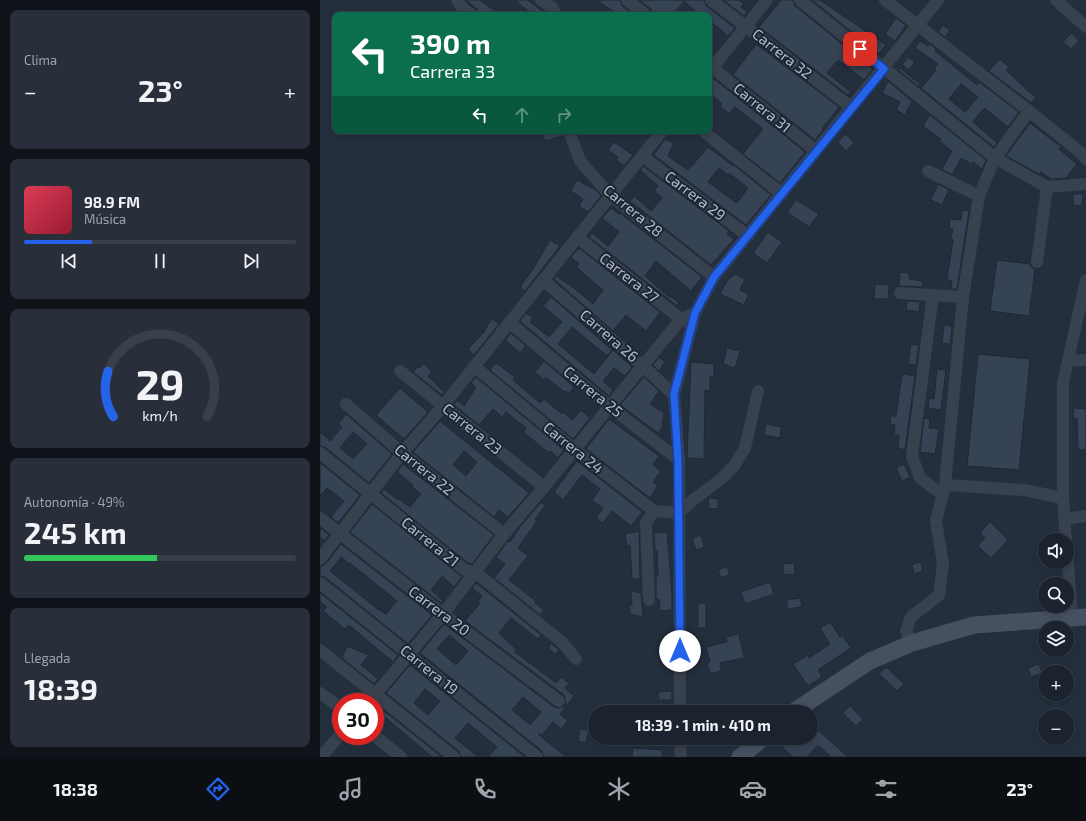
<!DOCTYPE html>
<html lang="es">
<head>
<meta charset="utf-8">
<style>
	:root { --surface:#1b232e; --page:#282f3a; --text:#f1f3f6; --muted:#a0a4aa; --line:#39404a; --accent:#2563eb }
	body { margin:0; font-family:"Exo 2",sans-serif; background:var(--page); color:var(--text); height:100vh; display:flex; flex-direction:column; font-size:15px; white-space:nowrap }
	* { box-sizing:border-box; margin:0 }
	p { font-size:13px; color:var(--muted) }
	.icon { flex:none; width:22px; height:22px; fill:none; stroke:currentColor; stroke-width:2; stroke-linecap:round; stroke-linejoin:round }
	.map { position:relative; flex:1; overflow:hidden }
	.sheet { display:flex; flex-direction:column; gap:10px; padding:10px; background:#0f1319; width:320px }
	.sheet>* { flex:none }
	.top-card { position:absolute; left:12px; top:12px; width:380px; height:122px; border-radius:8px; box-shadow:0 2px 6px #0003,0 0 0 1px var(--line); background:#0b6e4f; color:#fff; overflow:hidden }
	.controls { position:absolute; left:718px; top:533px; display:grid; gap:8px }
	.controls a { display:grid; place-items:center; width:36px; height:36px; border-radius:50%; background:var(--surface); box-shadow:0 2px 6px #0003,0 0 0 1px var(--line); font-size:20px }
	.speed { position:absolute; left:12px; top:693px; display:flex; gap:8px; font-size:20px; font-weight:700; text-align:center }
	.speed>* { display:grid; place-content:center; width:52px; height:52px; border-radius:50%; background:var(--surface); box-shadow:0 2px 6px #0003,0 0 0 1px var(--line); line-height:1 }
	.speed .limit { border:6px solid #d22; background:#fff; color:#111 }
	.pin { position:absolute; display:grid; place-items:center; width:34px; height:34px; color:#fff; margin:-17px; border-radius:8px; box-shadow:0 2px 6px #0006 }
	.me { position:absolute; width:44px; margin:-22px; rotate:0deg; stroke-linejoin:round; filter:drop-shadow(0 0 3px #0008) }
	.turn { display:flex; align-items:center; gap:14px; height:84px; padding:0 12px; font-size:18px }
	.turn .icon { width:52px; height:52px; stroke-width:2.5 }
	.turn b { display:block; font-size:28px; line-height:34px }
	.lanes { display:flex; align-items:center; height:38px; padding:0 12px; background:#0003; justify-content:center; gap:20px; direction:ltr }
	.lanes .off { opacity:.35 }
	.big { font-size:30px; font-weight:700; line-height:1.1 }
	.sheet .tile { flex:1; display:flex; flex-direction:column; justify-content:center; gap:6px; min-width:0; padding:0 14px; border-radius:8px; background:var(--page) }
	.sheet .dial { align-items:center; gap:0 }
	.dial svg { height:104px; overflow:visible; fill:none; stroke:var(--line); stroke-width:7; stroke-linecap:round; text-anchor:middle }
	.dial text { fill:var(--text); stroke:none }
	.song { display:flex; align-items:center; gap:12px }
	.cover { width:48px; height:48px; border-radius:6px; background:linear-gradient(135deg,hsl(350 70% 55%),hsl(350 70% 35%)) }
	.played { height:4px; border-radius:2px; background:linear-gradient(90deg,var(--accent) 25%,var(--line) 25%) }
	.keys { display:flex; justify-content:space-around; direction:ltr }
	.heat { display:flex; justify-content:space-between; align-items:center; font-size:22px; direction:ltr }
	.charge { height:6px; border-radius:3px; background:linear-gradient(90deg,#34c759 49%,var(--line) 0) }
	.trip { position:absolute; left:268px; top:705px; width:230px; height:40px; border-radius:20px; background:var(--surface); box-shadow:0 2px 6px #0003,0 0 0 1px var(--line); font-weight:700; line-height:40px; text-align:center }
	.tabs { display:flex; height:64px; justify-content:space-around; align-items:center; background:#0b0e12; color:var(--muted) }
	.tabs .icon { width:28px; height:28px }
	.tabs .active { color:var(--accent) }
	.tabs b { font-size:18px; color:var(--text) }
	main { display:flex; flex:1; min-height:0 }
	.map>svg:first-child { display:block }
</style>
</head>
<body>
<main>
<section class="sheet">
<div class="tile"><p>Clima</p>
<div class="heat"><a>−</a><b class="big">23°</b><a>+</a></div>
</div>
<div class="tile">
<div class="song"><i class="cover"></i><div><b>98.9 FM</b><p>Música</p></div></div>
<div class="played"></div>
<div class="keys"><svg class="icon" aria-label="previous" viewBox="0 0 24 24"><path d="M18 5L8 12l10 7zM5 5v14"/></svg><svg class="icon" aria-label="pause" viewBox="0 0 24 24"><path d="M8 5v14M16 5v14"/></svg><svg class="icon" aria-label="next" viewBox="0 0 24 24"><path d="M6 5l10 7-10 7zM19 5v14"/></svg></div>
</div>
<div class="tile dial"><svg viewBox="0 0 100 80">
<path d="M14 69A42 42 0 1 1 86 69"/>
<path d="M14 69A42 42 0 0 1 10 34" stroke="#2563eb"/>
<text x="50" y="56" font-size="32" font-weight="700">29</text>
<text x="50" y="72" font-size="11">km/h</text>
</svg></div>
<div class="tile"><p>Autonomía · 49%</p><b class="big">245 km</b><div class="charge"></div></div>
<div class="tile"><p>Llegada</p><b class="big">18:39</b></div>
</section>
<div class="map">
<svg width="766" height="757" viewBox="0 0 766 757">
	<rect width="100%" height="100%" fill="#242f3e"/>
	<!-- building -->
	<g fill="#364354" stroke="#1f2835" fill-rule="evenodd">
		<polygon points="146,0 160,0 181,15 159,15 157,9"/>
		<polygon points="194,0 208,0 227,15 214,15"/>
		<polygon points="276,0 300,0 302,6 314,15 299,15"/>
		<polygon points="319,0 384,0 386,6 415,28 408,36 389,20 389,15 380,15 364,1 353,15 333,15 331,9"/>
		<polygon points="403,0 419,0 424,4 421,7 427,12 424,16"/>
		<polygon points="461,0 473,0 475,6 553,69 544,80 518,60 507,73 531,92 528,95 439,27"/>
		<polygon points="492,0 500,0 566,45 559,54"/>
		<polygon points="576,18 586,25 575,41 565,34"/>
		<polygon points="623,25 630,30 625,37 618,32"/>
		<polygon points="752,33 759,41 751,49 743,42"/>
		<path d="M600,41l8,5 2,-2 6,5 -1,2 42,34 2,-3 40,30 -11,15 -24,-19 -11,14 24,21 -3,4 -73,-59 15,-18 -2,-2 4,-4 -23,-16zM641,84l17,13 -13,15 -16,-13z"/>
		<polygon points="436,44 519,107 502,129 503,130 495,140 413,75"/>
		<polygon points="588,57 595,62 589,70 582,65"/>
		<polygon points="680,59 689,67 686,70 708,91 716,97 711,103 669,71"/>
		<polygon points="580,68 600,84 599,87 578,70"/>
		<polygon points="393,78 485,152 460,183 423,154 443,129 415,107 409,114 400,106 402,104 389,92 389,84"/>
		<polygon points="568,81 592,101 585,115 576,110 580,102 562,93"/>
		<polygon points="610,115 666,160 662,169 653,162 651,164 643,159 643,160 641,158 632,175 622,169 632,151 619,141 621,139 603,126"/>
		<polygon points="710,123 741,147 739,149 757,164 746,178 731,179 721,172 719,174 686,156"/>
		<polygon points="227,131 242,131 243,136 225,141 222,132"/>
		<polygon points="526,134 534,143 526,151 518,142"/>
		<path d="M345,139l9,4 -6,13 20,14 2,-4 1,1 17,-20 25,19 1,-1 37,30 -25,30 -92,-70zM399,168l9,7 1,-2 19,15 -11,15 -29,-21z"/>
		<polygon points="294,142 313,155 304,166 296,160 298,157 288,150"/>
		<polygon points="323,166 409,231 407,234 414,239 391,265 310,201 314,196 331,211 342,198 334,191 338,186 320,170"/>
		<polygon points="257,180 277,191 281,196 268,212 259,206 263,199 251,191"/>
		<polygon points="618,184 629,190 622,205 611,200"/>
		<polygon points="753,194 763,194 762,206 753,205"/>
		<polygon points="476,200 499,214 489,227 467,212"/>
		<polygon points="291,208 299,214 300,213 382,277 371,291 336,261 325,276 350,298 351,296 359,303 357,306 269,237 272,233 288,246 293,240 299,232 282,218"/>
		<polygon points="642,210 649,211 637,289 631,289 632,281 627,280 633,240 631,239 633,229 629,229 630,219 641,220"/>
		<polygon points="448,232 462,242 447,263 433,253"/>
		<polygon points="230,240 240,246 205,291 200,287 213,269"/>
		<polygon points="259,248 340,312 326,331 306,315 293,331 234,279 236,276 254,288 273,304 283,290 256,267 259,264 251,257"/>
		<polygon points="677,260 710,264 712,268 715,269 709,316 670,311"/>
		<polygon points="580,272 589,273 589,279 603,281 602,287 579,286"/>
		<polygon points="415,274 425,279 420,290 429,294 424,305 400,294 407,281"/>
		<polygon points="555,284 569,285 568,299 554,299"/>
		<polygon points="231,297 292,350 287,356 252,327 238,344 274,374 293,350 312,367 305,376 294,368 283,381 293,390 289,396 200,321 206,313 213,318 210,322 229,337 242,322 223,306"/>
		<polygon points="587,301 600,302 599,312 586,310"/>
		<polygon points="172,319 179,324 154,355 148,349 166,330 165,329"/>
		<polygon points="624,325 632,326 630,344 622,343"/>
		<polygon points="191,333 206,346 200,353 185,340"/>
		<polygon points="591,344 599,345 596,365 588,364"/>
		<polygon points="407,348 420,351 415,368 403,364"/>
		<polygon points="658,354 710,359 699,470 647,466"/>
		<polygon points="339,357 345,362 339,371 333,365"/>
		<polygon points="224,361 254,387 249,394 246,391 244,392 226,377 224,380 215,372"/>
		<polygon points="371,362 394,364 394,377 390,377 390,391 385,390 384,459 367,458"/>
		<polygon points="176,363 195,377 193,380 220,403 224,399 242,414 243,412 252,420 261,410 270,418 253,439 170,370"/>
		<polygon points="104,364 112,372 108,376 124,392 122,395 93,372 98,367 99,368"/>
		<polygon points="617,369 626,370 621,410 608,408 609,398 614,399"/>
		<polygon points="582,374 595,376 585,450 578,448 579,435 574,435 575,425 570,424 571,416 576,416"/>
		<polygon points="156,377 244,450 238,458 231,451 229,453 203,432 206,428 186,412 182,417 173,409 159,425 134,405 137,400 144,406 156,387 151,383"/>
		<polygon points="324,377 339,391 330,404 344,413 342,428 338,433 300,405"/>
		<polygon points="80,388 108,412 84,439 56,415"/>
		<polygon points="754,408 766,409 766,450 758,450 757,419 753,418"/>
		<path d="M26,414l46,40 -23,29 -44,-36 -5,-1v-14l10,9 12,-14 -4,-3zM33,432l14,12 -14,15 -13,-11z"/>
		<polygon points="604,418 610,419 609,428 619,429 615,454 600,452"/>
		<polygon points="289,419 339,456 333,464 341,471 333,482 338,486 330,498 266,449"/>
		<path d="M120,421l89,72 -21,24 -9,-7 -5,7 -81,-65zM144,451l13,11 -11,14 -13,-11z"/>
		<polygon points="446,424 461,427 460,438 444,435"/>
		<polygon points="257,461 322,512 311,526 292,511 283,523 276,518 283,508 272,500 280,489 262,475 243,500 234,492"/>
		<polygon points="0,463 40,495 18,523 11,517 24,501 7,488 0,496"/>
		<polygon points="83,464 174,535 152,564 148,563 61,493 64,489 78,500 79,499 90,507 101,494 92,487 93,485 77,472"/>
		<polygon points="584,464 590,477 582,481 576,468"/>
		<polygon points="389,498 398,499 398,509 388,508"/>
		<polygon points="221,502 225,505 215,520 217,521 198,548 208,556 189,580 216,601 215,603 224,610 220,615 174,578 185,564 176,557 188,541 190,542 200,527"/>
		<polygon points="52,504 142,577 134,587 122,576 111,590 123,601 121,603 30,532"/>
		<polygon points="670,522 688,540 671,558 658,546 665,538 660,533"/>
		<polygon points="2,529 9,535 4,541 0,537 0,531"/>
		<polygon points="319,531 320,579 312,579 310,545 307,546 305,534"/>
		<polygon points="347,532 352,592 352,610 340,611 339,599 336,599 336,576 338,576 337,551 335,551 334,533"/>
		<polygon points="381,535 384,547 376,550 372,538"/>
		<path d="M21,544l91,71 -24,29 -83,-67 -5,-1v-9l6,-3zM21,557l8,7 1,-1 47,38 -11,13 -7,-4 -49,-39z"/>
		<polygon points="601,562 603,571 594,574 592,564"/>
		<polygon points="474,563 475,574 464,575 463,564"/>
		<polygon points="407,566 410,575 401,578 398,570"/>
		<polygon points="450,582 454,594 425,604 421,592"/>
		<path d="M156,583l65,52 -3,4 -27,-21 -12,15 18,17 -2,2 41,31 5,-6 8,6 -4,5 9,8 -14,18 8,7 -7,8 -8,-7 -11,13 -4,-1 28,23h-22l-2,-6 -122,-98 24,-29 110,83 4,1 7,-2 1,-4 -2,-7 -99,-74 15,-18 -2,-2 4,-5 -10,-8zM129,635l19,16 -12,14 -19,-16zM203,697l18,15 -11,13 -18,-15z"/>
		<polygon points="311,591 321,593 323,617 310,614 309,604 312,605"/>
		<polygon points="0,593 78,655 73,662 29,625 25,629 3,611 7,607 0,601"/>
		<polygon points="480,598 482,607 467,609 467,600"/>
		<rect x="378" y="603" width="8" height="25"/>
		<polygon points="510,622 520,637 522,635 531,648 498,670 502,677 488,686 473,664 488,655 489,658 510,644 500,628"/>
		<polygon points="419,634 424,658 400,663 401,671 390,674 387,663 390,662 386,647 407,642 406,637"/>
		<polygon points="231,643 239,650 235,654 228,648"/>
		<polygon points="27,646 49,655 41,665 58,679 54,684 22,658"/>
		<polygon points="719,664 722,673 711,677 708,668"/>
		<path d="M90,665l115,92h-37l9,-10 -29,-24 -13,15 23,19h-17l-2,-6 -73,-58zM105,689l15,12 -12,14 -14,-12z"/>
		<polygon points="566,667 584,684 577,691 559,674"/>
		<polygon points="352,691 352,700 339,700 338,692"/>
		<polygon points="530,706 543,719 536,726 523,713"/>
		<polygon points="59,707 122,757 112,757 66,718 65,719 55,711"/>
		<polygon points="260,729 269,730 266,743 258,741"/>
		<polygon points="499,731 528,757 511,757 498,745 487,757 473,757 462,747 470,738 492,738"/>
		<polygon points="313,748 342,750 342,757 312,757"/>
	</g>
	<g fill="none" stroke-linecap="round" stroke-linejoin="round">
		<!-- street -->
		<g stroke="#38414e" stroke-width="12">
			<polyline points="137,0 142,8 152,15"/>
			<polyline points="221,0 233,8 235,15"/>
			<polyline points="307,0 326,15"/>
			<polyline points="391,0 531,107"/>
			<polyline points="480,0 675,158 727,187 766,184"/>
			<polyline points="565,0 709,111 760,152 766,159"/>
			<polyline points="736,0 766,27"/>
			<polyline points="389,65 496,151"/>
			<polyline points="389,72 447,0"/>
			<polyline points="249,131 260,161 291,196 394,277"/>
			<polyline points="383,131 462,194"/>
			<polyline points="322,156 428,236"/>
			<polyline points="608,171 659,196"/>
			<polyline points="257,237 361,319 367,322"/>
			<polyline points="717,262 727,187"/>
			<polyline points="223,280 323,366 354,395"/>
			<polyline points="580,293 643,297"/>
			<polyline points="613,295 592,456 600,478 623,495"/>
			<polyline points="189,322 289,406 359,460"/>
			<polyline points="748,361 766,360"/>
			<polyline points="154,366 254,449 334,511 359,513 373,500 401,479 414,466 425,448 438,391"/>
			<polyline points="80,371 224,487"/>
			<polyline points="26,404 82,453 184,534"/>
			<polyline points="0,453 145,570 155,572 242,642 256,659"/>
			<polyline points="625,485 704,490 743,498"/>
			<polyline points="0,518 123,614 239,701"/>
			<polyline points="744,519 766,516"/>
			<polyline points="746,540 743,498 743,383 766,280"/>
			<polyline points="747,550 752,618"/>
			<polyline points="0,559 82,453 123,406 342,131"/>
			<polyline points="0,583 217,757"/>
			<polyline points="329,600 326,523 334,511"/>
			<polyline points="592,643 586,631 591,617 619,595 623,564 616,521 625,485 643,297 659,196 675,158 709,111"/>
			<polyline points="0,650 134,757"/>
			<polyline points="0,693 21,708"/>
			<polyline points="49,702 123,614 184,534 224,487 361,319 375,313"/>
			<polyline points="360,712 359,460 354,395 375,313 394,277 618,0"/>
			<polyline points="55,736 81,757"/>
			<polyline points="360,738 361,757"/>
			<polyline points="1,757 21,734"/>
		</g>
		<!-- secondary -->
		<g stroke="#465061" stroke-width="17">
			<polyline points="473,712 550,661 592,643 654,625 766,617"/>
			<polyline points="420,757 443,738"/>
		</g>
	</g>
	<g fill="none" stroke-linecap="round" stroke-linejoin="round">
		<!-- route casing -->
		<g stroke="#184099" stroke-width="10">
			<polyline id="route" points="360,651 358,460 354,394 375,313 394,277 564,69 540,49"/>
		</g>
		<!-- route -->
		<use href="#route" stroke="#2563eb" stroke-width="7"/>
	</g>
	<g text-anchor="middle" stroke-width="4" stroke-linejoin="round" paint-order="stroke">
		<!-- street labels -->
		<g font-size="15" fill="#b4bcc9" stroke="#1d2633">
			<text transform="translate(462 54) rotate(38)" y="5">Carrera 32</text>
			<text transform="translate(442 108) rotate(39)" y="5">Carrera 31</text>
			<text transform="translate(375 196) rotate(37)" y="5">Carrera 29</text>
			<text transform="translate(313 211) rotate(40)" y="5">Carrera 28</text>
			<text transform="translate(309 278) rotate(38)" y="5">Carrera 27</text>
			<text transform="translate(289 336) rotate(41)" y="5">Carrera 26</text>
			<text transform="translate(273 392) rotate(39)" y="5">Carrera 25</text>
			<text transform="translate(152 429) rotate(39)" y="5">Carrera 23</text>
			<text transform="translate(253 448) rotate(39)" y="5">Carrera 24</text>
			<text transform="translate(104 470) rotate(39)" y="5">Carrera 22</text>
			<text transform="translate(110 542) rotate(39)" y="5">Carrera 21</text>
			<text transform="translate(119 611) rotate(37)" y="5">Carrera 20</text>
			<text transform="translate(109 670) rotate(39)" y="5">Carrera 19</text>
		</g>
	</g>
</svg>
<div class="controls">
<a><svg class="icon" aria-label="sound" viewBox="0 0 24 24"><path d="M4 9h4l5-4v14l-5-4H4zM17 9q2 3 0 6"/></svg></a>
<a><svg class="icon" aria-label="search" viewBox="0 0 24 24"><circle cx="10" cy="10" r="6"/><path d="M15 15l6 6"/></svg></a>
<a><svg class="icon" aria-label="layers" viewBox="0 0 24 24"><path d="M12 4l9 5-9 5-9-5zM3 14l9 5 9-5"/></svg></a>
<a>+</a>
<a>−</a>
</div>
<div class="speed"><div class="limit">30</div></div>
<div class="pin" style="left:540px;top:49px;background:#d93025"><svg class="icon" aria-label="arrive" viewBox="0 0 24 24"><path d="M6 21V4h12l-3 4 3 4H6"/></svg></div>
<svg class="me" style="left:360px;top:651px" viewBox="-20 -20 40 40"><circle r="19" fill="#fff"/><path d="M0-13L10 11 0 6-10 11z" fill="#2563eb"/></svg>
<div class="trip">18:39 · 1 min · 410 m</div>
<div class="top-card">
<div class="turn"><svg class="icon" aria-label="left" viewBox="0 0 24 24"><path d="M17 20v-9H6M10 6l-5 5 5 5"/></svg><div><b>390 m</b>Carrera 33</div></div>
<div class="lanes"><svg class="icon" aria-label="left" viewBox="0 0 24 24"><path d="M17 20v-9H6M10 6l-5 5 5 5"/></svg><svg class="icon off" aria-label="ahead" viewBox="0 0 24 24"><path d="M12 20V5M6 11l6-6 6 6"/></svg><svg class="icon off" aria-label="right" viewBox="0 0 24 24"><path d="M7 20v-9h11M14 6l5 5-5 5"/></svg></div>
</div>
</div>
</main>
<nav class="tabs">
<b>18:38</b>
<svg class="icon active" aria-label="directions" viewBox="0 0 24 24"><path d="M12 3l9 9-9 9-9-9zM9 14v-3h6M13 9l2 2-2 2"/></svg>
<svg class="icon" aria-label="music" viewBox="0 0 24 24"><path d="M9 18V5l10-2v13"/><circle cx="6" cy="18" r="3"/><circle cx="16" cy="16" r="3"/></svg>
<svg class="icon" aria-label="phone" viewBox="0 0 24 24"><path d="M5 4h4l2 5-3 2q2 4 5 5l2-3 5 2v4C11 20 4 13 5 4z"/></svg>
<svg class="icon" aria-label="climate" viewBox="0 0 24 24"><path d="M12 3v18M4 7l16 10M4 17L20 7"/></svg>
<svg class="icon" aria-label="car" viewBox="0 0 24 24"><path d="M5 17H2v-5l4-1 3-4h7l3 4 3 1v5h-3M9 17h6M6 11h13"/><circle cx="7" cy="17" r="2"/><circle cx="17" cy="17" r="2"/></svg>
<svg class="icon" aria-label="filters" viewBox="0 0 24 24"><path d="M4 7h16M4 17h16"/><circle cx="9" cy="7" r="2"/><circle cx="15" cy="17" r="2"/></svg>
<b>23°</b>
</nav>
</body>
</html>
